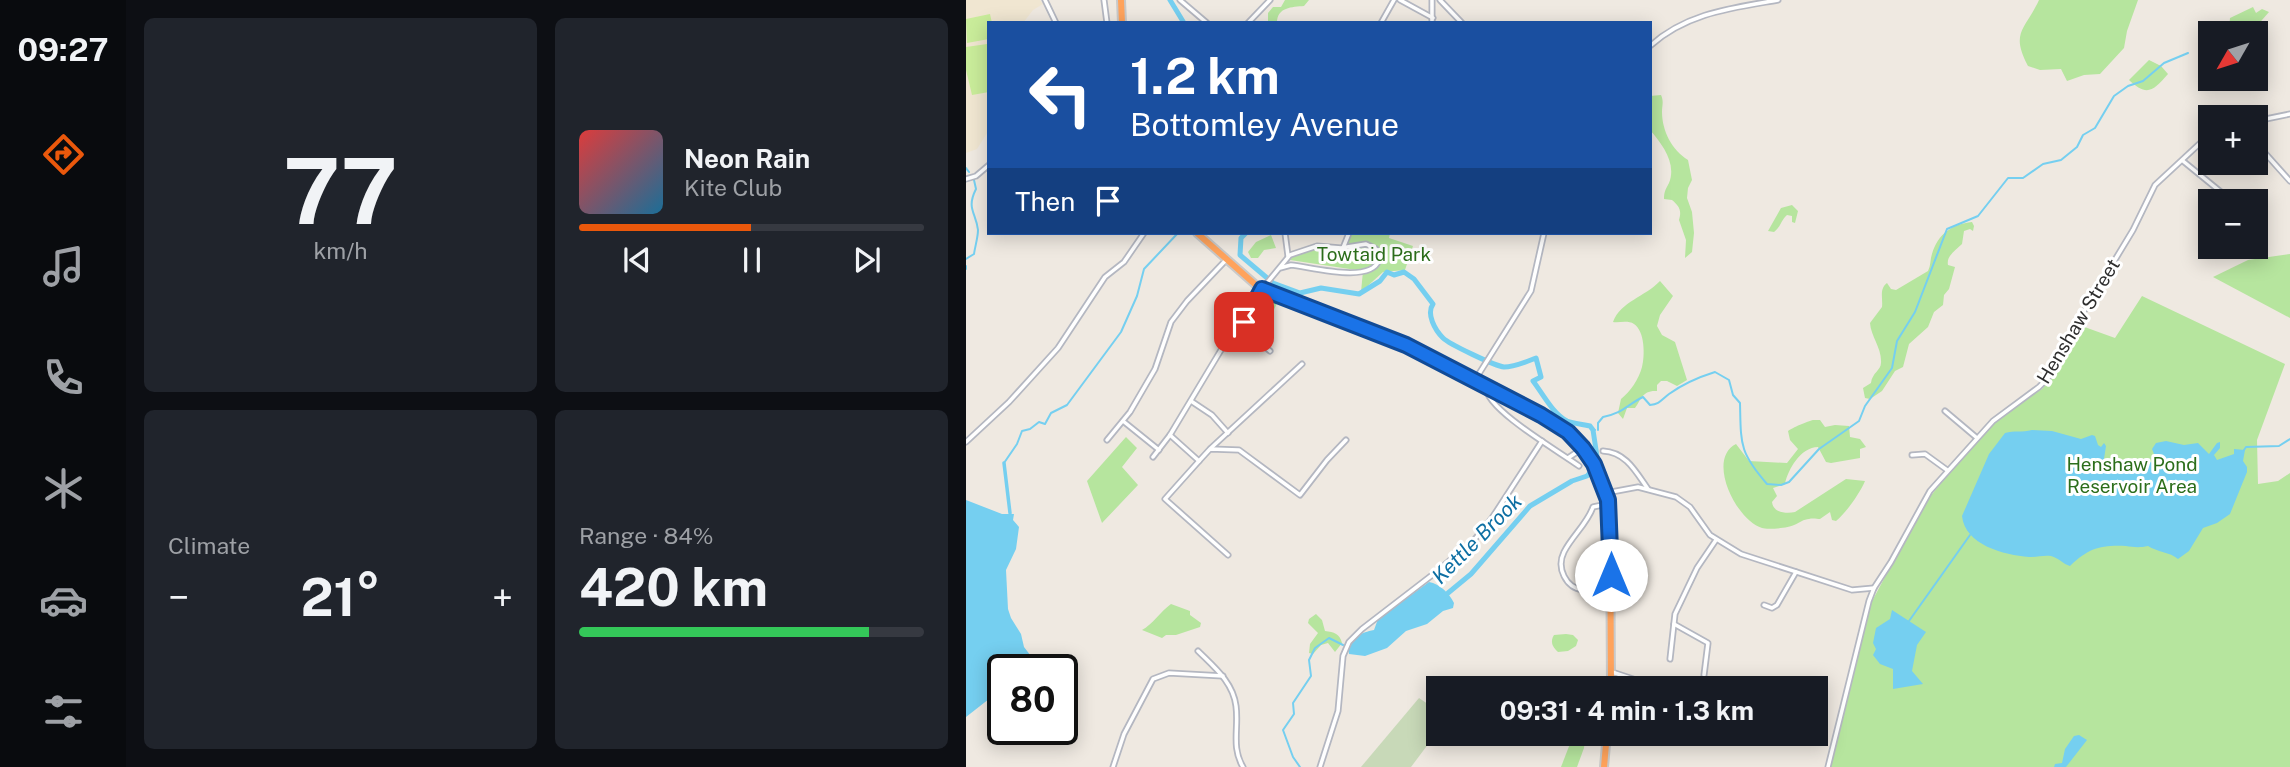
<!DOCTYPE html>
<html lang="en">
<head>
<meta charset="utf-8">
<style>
	:root { --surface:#171b24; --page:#20242c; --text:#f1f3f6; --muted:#9ea1a6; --line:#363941; --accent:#ea580c }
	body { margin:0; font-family:"Public Sans",sans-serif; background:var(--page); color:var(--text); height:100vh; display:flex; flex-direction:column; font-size:26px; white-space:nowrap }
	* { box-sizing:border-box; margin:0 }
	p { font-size:23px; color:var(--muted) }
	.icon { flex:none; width:38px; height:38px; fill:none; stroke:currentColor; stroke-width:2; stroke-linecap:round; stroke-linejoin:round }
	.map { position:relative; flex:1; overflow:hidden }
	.side { display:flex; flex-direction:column; gap:18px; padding:18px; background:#0d0f14; width:840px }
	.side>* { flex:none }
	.banner { position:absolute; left:21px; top:21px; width:665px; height:214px; border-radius:0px; box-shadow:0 4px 18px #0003; background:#1a4fa0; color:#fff; overflow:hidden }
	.needle { width:46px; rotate:231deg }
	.tools { position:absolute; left:1232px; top:21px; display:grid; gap:14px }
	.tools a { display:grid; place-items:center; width:70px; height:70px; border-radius:0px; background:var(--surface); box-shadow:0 4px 18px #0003; font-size:35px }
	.speed { position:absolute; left:21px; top:654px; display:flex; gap:14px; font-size:35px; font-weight:700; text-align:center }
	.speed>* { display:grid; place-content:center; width:91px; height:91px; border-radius:50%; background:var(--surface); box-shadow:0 4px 18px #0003; line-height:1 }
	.speed .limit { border:4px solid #111; border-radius:10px; background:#fff; color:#111 }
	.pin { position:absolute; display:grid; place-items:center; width:60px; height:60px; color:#fff; margin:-30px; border-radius:14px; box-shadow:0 4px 10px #0006 }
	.me { position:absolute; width:77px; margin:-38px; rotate:0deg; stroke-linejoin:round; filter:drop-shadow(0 0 5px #0008) }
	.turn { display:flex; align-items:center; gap:24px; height:147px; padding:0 28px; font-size:32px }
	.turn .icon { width:91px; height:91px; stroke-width:2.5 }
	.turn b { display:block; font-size:49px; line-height:60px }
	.then { display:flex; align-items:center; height:66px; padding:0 28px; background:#0003; gap:14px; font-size:26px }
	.big { font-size:52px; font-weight:700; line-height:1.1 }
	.side .widget { flex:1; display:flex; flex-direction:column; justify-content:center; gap:10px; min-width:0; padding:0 24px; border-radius:10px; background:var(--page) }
	.side .dial { align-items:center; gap:0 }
	.dial b { font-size:91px; line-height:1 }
	.song { display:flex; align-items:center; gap:21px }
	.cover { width:84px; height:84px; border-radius:10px; background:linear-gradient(135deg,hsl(0 70% 55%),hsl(200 70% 35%)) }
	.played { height:7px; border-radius:4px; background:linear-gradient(90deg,var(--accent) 50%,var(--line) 50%) }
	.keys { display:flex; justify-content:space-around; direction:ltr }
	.heat { display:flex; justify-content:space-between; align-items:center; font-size:38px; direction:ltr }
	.charge { height:10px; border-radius:5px; background:linear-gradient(90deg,#34c759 84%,var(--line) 0) }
	.side .tiles { flex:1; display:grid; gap:18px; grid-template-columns:repeat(2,1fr) }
	.trip { position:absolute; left:460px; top:676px; width:402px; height:70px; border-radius:0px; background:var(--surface); box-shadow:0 4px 18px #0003; font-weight:700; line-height:70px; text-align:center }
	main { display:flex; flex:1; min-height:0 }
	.dock { display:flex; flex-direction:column; width:126px; justify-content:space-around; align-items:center; background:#090b0e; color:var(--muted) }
	.dock .icon { width:49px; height:49px }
	.dock .current { color:var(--accent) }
	.dock b { font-size:32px; color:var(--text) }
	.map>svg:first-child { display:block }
</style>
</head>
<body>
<main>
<nav class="dock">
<b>09:27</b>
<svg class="icon current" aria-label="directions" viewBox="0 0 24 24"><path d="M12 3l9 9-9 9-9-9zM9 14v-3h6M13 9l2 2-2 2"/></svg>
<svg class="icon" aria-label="music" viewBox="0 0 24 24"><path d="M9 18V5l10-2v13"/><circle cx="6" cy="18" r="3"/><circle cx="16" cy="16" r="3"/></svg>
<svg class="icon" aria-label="phone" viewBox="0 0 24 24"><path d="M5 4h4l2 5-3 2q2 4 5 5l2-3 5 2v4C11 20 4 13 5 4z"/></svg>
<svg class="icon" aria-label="climate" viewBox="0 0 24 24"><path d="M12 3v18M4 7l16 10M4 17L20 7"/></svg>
<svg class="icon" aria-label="car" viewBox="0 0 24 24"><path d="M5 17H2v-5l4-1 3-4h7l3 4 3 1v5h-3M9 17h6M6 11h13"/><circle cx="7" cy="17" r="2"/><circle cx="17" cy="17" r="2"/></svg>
<svg class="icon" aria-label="filters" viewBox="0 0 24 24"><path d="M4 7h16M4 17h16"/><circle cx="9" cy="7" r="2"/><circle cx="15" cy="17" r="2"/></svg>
</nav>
<section class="side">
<div class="tiles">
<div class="widget dial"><b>77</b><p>km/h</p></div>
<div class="widget">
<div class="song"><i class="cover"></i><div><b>Neon Rain</b><p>Kite Club</p></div></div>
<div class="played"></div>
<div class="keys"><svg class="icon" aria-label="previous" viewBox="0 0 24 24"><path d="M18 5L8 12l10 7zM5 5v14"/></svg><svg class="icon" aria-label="pause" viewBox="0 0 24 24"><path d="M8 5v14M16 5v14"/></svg><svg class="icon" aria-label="next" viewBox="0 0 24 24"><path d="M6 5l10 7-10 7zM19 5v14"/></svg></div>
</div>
<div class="widget"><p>Climate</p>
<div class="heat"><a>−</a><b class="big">21°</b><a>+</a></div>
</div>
<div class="widget"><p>Range · 84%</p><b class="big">420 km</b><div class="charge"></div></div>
</div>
</section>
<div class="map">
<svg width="1324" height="767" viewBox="0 0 1324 767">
	<rect width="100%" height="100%" fill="#efe9e1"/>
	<!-- education -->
	<polygon fill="#f0e6d1" points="0,0 74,0 77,4 67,10 57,23 23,23 23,130 11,149 0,153"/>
	<!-- green -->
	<g fill="#b6e59e">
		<path d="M319,0h24l-5,6c-12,1 -27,1 -27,17l-9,-1v-9l5,-6h8z"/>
		<path d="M1073,0h99l-11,31 -3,17 -24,26 -16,1 -17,6 -6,-12 -21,1 -12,-4c-18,-34 -3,-36 11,-66z"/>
		<polygon points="1287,7 1290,13 1296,9 1303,12 1289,28 1266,33 1263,30 1264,18"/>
		<path d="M1183,60l12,6 7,8c-15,17 -21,23 -39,6z"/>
		<path d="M695,95c3,7 1,10 1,17 0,19 10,38 26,48l4,20 -4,8 -1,10 5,14 2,21 -2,19 -7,6 1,-18 -7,-20c3,-10 0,-14 -7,-20l-8,-1c0,-8 2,-10 5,-16 8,-20 -7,-39 -19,-53v-34z"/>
		<path d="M826,205l6,6 -3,12 -3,-1v-6l-5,-1c-6,5 -6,12 -13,17l-6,-1 13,-23z"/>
		<path d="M1006,222l2,4 -1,5 -3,-2 -6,2 -2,13c-6,6 -16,12 -14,21l7,2 -6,22 -5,6 -1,10 -9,7 -6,15 -19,17 -6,23 -8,4 -13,20 -12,8 -5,-1 -2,-10 8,-5c1,-10 10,-13 10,-20 1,-15 -10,-26 -11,-40l12,-16c1,-9 -3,-18 5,-24l4,6 5,1 32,-19c3,-6 2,-11 4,-17 6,-20 20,-30 40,-32z"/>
		<polygon points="386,233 424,233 423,238 447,246 439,270 417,272 395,292 397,271 324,260 329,254 352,248 378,251"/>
		<polygon points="305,235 310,248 298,250 292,258 285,258 282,252 290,242"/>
		<polygon points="1324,254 1324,318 1247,277 1282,260"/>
		<path d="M694,281l13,15 -13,19 -3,11 5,9 13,7 12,38 -10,6 -10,-5h-6l-4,4v6c-15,-1 -16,9 -22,17h-8l-4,11 -5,-6 3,-14c9,-7 18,-20 21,-32 3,-11 3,-36 -8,-43 -6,-4 -15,-1 -21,-2 8,-21 32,-25 47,-41z"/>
		<polygon points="297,296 312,301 304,318 287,312"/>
		<polygon points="1176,296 1319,364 1291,440 1292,484 1312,481 1324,473 1324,767 863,767 904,605 958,504 1002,450 1026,425 1045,408 1076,389 1086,377 1113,325 1149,338"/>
		<path d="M847,420h7l5,7 10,-2 14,1 1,11 10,2 6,8 -6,2v9l-29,5 -5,-1 -8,-15c-17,0 -30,22 -33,37l-12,4 4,8 -5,6c1,11 15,12 23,10l51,-33 19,2c-5,12 -19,32 -29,40l-4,-1 -2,-8 -10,7c-3,0 -7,-1 -11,0 -5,0 -10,4 -15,6 -5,3 -27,5 -32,3 -26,-8 -56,-69 -26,-84l13,17 38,2 11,-14 -8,-9 -2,-9c4,-3 20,-10 25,-11z"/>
		<polygon points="160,437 171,448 156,467 172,485 136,523 121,481"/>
		<path d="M205,604l19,7v4l11,8 -1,4 -24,8h-10l-4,3 -20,-8c10,-5 19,-19 29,-26z"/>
		<path d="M350,614l6,6 3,11c9,1 15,3 17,12l-7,9 -7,-9 -7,2 -8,9 -4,-1 1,-9 8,-11 -10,-10 1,-4z"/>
		<path d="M600,634l7,1 5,5 -2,6 -8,5 -10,1c-6,-5 -8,-11 -4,-17z"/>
		<polygon points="610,733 620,733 618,748 611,767 595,767 607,736"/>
	</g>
	<!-- cemetery -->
	<polygon fill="#c8d9b8" points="453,698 472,711 472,731 445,767 395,767"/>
	<!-- pitch -->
	<g fill="#c9ec9a">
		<polygon points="24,14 26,23 23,23 23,39 1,43 0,19"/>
		<polygon points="21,44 23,92 6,95 0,70 0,47"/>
	</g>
	<!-- water -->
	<g fill="#75cff0">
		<path d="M1066,430l20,1 29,8 11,-4 3,1 3,9 3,2 3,-4 2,3 -2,13 2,6c8,5 16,3 23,-2l9,1 7,-5 10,5 1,-5 -4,-10 4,-6 10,-2 18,4 14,-2 11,11 8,-11 3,-1v6l-6,7 3,5 17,-6v-5l11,1 -2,11 4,6v5l-17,42 -13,9 -14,5 -14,23 -11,8c-8,-7 -21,-7 -30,-13 -9,2 -15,1 -22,0 -26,-1 -37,2 -56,20 -7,-2 -11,-8 -19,-10 -7,-1 -14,1 -22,1 -25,-2 -64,-12 -67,-41l27,-62 16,-21c9,-3 17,0 27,-3z"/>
		<polygon points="0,500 36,514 48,514 47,520 53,527 50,549 40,570 42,609 45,618 55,634 58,647 68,660 79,666 77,670 37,670 37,695 23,699 0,717"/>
		<path d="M463,582c11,2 20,11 25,21l-1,5 -10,3 -16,13 -21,7 -19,17 -22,8 -16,-2 -1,-6c8,-13 12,-15 26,-18l4,-11z"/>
		<polygon points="926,610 960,632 951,645 946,671 957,684 927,689 927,669 914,664 907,655 910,649 907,643 910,628 924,619"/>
		<polygon points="1113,735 1121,740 1100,767 1088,767 1089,764 1096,763 1099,749 1108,736"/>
	</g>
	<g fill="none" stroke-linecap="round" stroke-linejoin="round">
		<!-- stream -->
		<g stroke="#75cff0" stroke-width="2">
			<polyline points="0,168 3,172"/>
			<path d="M0,259l8,-5c1,-7 4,-17 4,-24 -2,-18 -12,-21 -2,-41l-2,-9"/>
			<polyline points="0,266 0,269"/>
			<polyline points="627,430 629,430"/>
			<path d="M632,430v-7l5,-6c18,-3 24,-12 40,-20l7,8c10,-1 11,-5 19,-11 14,-10 30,-17 46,-22l14,8 4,15 7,8c1,41 -1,49 27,81l14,1 8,-3 30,-33 40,-28 6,-15 27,-38 5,-27 18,-29 32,-83 31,-13 30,-38h15l20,-14 18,-4 16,-13 6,-12 12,-7 19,-32 14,-10 15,-5 21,-18 24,-10"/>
			<polyline points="1278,450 1280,447 1313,446 1324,439"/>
			<polyline points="38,463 51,444 56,431 64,429 73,422 79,424 85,413 101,405 155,332 171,296 178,269 212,233"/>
			<polyline points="943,621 1004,535"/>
			<polyline points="334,767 327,757 317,730 328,714 327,703 345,676 343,660 349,648 363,638 377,645"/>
		</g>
		<!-- canal -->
		<polyline stroke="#75cff0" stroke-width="3.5" points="38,463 44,513"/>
		<!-- river -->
		<g stroke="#75cff0" stroke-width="5">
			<polyline points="204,0 218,23"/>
			<path d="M280,233l-5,5 -1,17 33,28 27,10 21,-5 38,6 21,-13 7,-9 7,3 10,-3 10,7 19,25c-7,10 2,26 10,34 6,6 52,28 61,29 10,0 22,-5 32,-9l5,19 -8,4c10,13 20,33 34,40 7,3 16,3 23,5l3,4 5,33 -11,13 -15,5 -42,25 -59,68 -23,19"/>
		</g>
		<!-- minor casing -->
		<g stroke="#b4b7c1" stroke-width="7">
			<g id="minor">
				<polyline points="79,0 90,23"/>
				<polyline points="138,0 141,23"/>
				<polyline points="214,0 241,23"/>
				<polyline points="434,0 467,18"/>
				<polyline points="466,0 466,23"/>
				<polyline points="474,0 496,23"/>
				<polyline points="282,23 304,0"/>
				<polyline points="415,23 428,0"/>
				<path d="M684,46c36,-33 82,-38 128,-46"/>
				<polyline points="1290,121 1324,114"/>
				<polyline points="1290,143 1324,181"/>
				<polyline points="1217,161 1266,201"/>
				<polyline points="0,179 10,176 23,165"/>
				<polyline points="319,233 322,256"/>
				<polyline points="377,248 383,233"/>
				<polyline points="275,326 304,351"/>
				<polyline points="509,380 565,291 578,233"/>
				<path d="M520,388c1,22 74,64 93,78"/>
				<polyline points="225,401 246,415 262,433"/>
				<polyline points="979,411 1011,438"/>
				<polyline points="157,421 193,450"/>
				<polyline points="204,435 233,461 244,449 273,450 334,495 361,460 380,440"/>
				<polyline points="141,440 164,412 189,369 205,322 221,301 260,260"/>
				<polyline points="0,442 43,402 92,348 139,277 158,262 178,233"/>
				<polyline points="245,448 336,364"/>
				<path d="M637,451c23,1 33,21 45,38"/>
				<polyline points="946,455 959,454 981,470"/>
				<path d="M187,457l17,-22 51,-85 26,-33 15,-28 28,-34 27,-9 24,2 25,-4 10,5 3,11c-8,24 -68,7 -88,5l-11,3"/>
				<polyline points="602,458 617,448"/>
				<polyline points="233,461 199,499 262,555"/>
				<polyline points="640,493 672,487 710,497 724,507 744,535 775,554 886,590 908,588"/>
				<path d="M641,504l-14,3c-6,17 -21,29 -29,45 -8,16 2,36 19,38 9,1 19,0 28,0"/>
				<polyline points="798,605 806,608 811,605 830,572"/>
				<polyline points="708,624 742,643 738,675"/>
				<path d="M232,651c16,16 35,31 38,55 3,22 -5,41 7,61"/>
				<polyline points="704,659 709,614 731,568 750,540"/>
				<polyline points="646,672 685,685"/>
				<polyline points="147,767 158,734 187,679 203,673 257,676"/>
				<polyline points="354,767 372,711 377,656 383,642 396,629 474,569 509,539 526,518 576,441"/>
				<polyline points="862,767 903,601 908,588 925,562 964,491 1027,421 1073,387 1082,378 1118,311 1167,230 1189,185 1244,134"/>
			</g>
		</g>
		<!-- highway casing -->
		<g stroke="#c9c9c9" stroke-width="10">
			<g id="highway">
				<polyline points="155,0 156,23"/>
				<polyline points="231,233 291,286 317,299 392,325 440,345 591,424 617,448 636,479 644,514 645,688"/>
				<polyline points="638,767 641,733"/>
			</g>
		</g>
		<!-- minor -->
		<use href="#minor" stroke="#fff" stroke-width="3.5"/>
		<!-- highway -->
		<use href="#highway" stroke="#ffa35c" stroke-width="6"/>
	</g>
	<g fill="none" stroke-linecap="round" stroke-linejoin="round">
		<!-- route casing -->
		<g stroke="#114b97" stroke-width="18">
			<polyline id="route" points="278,322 296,289 440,345 575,415 602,432 617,448 628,464 642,500 645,575"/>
		</g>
		<!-- route -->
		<use href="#route" stroke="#1a73e8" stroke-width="12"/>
	</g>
	<g text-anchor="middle" stroke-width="6" stroke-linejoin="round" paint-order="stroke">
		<!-- park labels -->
		<g font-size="19" fill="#2c6e1b" stroke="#fff">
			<text x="408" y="261">Towtaid Park</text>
			<text x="1166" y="471">Henshaw Pond<tspan x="1166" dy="22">Reservoir Area</tspan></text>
		</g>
		<!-- street labels -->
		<g font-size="19" fill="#2e2e2e" stroke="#fff">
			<text transform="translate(1112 321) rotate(-59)" y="7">Henshaw Street</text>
		</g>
		<!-- water labels -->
		<g font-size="21" font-style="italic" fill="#0d6fa3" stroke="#fff">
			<text transform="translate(511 539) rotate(-45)" y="7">Kettle Brook</text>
		</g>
	</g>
</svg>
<div class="tools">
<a><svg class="needle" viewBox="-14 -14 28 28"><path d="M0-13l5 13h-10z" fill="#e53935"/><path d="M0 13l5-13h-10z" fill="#9ea1a6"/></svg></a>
<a>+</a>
<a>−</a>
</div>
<div class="speed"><div class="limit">80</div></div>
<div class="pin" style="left:278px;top:322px;background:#d93025"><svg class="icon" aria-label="arrive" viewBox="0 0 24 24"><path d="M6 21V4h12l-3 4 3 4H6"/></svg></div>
<svg class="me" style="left:645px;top:575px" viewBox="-20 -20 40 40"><circle r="19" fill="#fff"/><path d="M0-13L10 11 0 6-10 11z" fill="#1a73e8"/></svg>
<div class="trip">09:31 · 4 min · 1.3 km</div>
<div class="banner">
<div class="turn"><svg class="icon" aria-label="left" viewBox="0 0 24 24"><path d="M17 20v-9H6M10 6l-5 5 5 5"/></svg><div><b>1.2 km</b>Bottomley Avenue</div></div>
<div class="then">Then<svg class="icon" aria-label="arrive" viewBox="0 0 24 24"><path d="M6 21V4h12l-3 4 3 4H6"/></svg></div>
</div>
</div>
</main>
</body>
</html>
